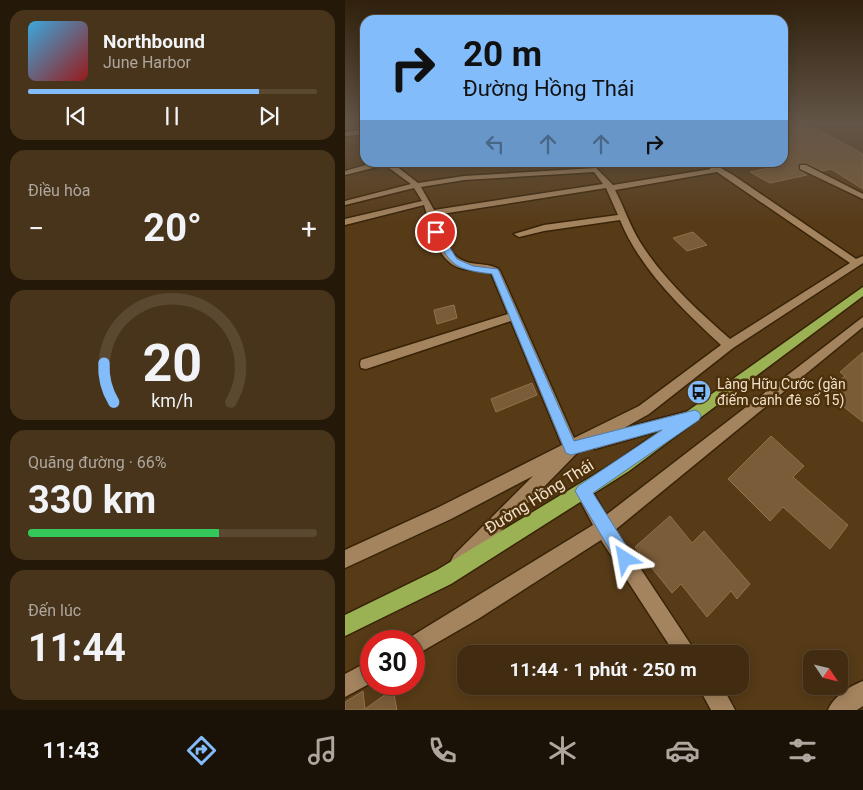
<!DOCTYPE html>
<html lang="vi">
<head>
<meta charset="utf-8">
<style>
	:root { --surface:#412c11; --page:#48341a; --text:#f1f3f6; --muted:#aea79f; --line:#5a4831; --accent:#82bcfa }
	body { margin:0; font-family:Roboto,sans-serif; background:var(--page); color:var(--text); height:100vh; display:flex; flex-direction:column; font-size:19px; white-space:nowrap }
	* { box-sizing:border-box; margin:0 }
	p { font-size:16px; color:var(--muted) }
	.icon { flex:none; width:28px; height:28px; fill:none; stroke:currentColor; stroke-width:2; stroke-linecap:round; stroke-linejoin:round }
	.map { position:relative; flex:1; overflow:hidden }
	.details { display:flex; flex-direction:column; gap:10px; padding:10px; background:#241809; width:345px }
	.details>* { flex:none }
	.banner { position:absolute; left:15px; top:15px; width:428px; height:152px; border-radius:15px; box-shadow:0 2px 12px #0003,0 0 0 1px var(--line); background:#82bcfa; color:#111; overflow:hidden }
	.needle { width:32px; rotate:125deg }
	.controls { position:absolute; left:458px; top:650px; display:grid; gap:10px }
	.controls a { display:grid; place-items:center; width:45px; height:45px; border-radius:10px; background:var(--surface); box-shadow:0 2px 12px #0003,0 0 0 1px var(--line); font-size:25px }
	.speed { position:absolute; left:15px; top:630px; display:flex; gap:10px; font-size:25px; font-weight:700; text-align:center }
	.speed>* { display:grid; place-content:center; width:65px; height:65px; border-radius:50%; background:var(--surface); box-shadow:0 2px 12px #0003,0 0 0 1px var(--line); line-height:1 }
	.speed .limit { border:8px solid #d22; background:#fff; color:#111 }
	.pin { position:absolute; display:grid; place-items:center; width:42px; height:42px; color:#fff; margin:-21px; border:2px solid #fff; border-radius:50%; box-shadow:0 1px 5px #0007 }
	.me { position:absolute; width:55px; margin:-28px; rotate:326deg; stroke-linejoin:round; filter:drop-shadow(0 0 4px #0008) }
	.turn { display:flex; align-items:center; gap:18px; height:105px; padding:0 20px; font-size:22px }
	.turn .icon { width:65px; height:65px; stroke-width:2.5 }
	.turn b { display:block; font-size:35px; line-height:42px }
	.lanes { display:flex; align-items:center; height:48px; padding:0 20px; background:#0003; justify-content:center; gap:25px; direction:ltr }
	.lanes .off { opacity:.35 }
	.big { font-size:38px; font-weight:700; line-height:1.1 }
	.details .tile { flex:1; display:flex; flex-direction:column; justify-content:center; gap:8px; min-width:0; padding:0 18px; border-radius:15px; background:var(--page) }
	.details .dial { align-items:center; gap:0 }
	.dial svg { height:130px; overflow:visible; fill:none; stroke:var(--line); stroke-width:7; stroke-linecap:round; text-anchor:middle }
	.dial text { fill:var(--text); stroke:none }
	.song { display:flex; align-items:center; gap:15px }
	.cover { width:60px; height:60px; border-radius:8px; background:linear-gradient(135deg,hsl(200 70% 55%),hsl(0 70% 35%)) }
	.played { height:5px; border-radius:2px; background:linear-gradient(90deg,var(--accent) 80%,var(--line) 80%) }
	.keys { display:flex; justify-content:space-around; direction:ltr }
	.heat { display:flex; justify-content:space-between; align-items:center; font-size:28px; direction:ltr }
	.charge { height:8px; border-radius:4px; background:linear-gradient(90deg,#34c759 66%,var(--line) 0) }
	.trip { position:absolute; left:112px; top:645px; width:292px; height:50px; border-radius:15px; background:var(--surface); box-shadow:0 2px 12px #0003,0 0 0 1px var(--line); font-weight:700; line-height:50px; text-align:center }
	.menu { display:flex; height:80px; justify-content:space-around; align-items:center; background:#1a1207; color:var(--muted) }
	.menu .icon { width:35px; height:35px }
	.menu .active { color:var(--accent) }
	.menu b { font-size:22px; color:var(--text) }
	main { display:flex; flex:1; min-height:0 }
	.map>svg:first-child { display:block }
</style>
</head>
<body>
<main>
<section class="details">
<div class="tile">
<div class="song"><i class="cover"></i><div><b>Northbound</b><p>June Harbor</p></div></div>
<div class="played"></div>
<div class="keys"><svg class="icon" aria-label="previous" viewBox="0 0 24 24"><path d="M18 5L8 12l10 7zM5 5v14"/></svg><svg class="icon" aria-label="pause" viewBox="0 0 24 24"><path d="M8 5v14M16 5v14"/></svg><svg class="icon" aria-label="next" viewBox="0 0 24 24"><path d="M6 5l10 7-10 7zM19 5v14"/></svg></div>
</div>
<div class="tile"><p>Điều hòa</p>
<div class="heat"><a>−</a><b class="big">20°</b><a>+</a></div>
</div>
<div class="tile dial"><svg viewBox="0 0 100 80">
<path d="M14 69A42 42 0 1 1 86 69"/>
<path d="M14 69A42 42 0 0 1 8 45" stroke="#82bcfa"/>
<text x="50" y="56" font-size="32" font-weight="700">20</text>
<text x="50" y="72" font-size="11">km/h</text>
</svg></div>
<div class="tile"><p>Quãng đường · 66%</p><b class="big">330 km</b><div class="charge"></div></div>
<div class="tile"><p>Đến lúc</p><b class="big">11:44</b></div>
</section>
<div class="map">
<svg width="518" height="710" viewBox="0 0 518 710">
	<rect width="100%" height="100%" fill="#573b17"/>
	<!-- building -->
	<g fill="#7a5c38" stroke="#90724d">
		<polygon points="463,124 518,154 518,189 486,169 477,171 461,163 454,164 453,169 462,175 425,183 405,172 438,165 438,127"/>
		<polygon points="348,232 362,245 342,251 328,238"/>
		<polygon points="109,305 112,318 92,324 89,310"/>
		<polygon points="518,352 518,422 480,392 500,376 495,372"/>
		<polygon points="187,383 192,395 151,412 146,399"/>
		<polygon points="426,436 459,466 448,477 503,525 485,549 438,507 425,521 383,479"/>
		<polygon points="325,516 347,543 359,531 405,584 392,599 386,591 362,617 336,584 327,593 290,547"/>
		<polygon points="48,689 52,710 0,710 0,702 18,691 20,709"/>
	</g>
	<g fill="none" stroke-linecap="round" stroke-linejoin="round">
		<!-- minor casing -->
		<g stroke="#382307" stroke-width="3">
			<g id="minor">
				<polygon points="20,130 20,134 0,136 0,132"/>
				<path d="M31,162h15l27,21 46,-7 132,-8 17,17 98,-16 -10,-7h9l23,13 123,84 7,-3v7l-130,85 -84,66 -25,14 65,-17 5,2 2,4 -2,4 -99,28 -6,-3 -12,7 -111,114 -6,3 -6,-3 -3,-6 3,-6 79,-79 -82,43 -106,49v-18l94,-43 123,-62 -51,-124 -145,48 -5,-1 -1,-4 1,-4 147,-46 -17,-41c-10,-4 -21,-2 -31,-5 -25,-8 -29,-42 -36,-63l-79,20v-6l77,-18 -8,-13 -69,17v-4l66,-17 -26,-19 -40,10v-4zM249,172l9,12 -169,26 -13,-23 43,-7zM372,172l133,91 -120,76c-33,-29 -67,-60 -90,-97 -10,-16 -16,-35 -25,-52zM261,188l12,27 -74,10 -30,9 5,3 25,-6 76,-11c20,49 62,89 101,125l-82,61 -65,32 -74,-167c-5,-6 -14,-6 -22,-7 -30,-2 -34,-24 -43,-49z"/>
				<polygon points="455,165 461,165 518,194 518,199 455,169"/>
				<polygon points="518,317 518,327 270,530 352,654 330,654 256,540 133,619 69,656 69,641 61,641 62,639 248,525 230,491 232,485 238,483 244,485 261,515"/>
				<polygon points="26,660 26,683 0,697 0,674"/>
				<path d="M518,681v25l-6,4h-29c5,-13 22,-24 35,-29z"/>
				<polygon points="353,686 377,686 390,710 366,710"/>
			</g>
		</g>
		<!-- major casing -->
		<g stroke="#382307" stroke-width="3">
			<polygon id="major" points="518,287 518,296 284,471 106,584 0,636 0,615 92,570 272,461"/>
		</g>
		<!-- minor -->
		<use href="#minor" fill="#a4845f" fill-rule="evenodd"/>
		<!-- major -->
		<use href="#major" fill="#9ab254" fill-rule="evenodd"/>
	</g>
	<!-- sky -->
	<linearGradient id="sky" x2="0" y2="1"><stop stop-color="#30200d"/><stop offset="0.55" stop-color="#635547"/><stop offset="1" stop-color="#635547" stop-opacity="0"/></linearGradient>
	<rect width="518" height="224" fill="url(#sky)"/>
	<!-- route -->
	<path fill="#82bcfa" stroke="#547aa2" d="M88,230h6l18,29 16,7 25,3 76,172 121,-31 4,2 2,4 -2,4 -106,73 38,60 2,6 -2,6 -6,2 -6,-2 -44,-74 3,-5 84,-56 -91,25 -5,-2 -74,-179c-41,-5 -40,-9 -60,-42z"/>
	<!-- icons -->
	<defs>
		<g id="bus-disc" transform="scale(1.25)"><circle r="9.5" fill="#82bcfa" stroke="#4c310b"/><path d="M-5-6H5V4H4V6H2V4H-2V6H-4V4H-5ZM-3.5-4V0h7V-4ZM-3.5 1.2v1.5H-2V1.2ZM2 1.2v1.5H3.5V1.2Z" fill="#111"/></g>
	</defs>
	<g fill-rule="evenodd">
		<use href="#bus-disc" x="354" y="392"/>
	</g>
	<g text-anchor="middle" stroke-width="5" stroke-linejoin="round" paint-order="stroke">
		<!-- poi labels -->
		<g font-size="14" fill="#f1e0cc" stroke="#4c310b" text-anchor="start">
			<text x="372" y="389">Làng Hữu Cước (gần<tspan x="372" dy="16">điếm canh đê số 15)</tspan></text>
		</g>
		<!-- near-street labels -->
		<g font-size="16" fill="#f1e0cc" stroke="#4c310b">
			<text transform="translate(194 496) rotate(-32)" y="6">Đường Hồng Thái</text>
		</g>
	</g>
</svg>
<div class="controls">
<a><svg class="needle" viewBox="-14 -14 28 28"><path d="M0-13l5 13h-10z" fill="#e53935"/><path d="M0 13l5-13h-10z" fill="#aea79f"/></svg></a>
</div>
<div class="speed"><div class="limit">30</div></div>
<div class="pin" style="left:91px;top:232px;background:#d93025"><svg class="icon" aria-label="arrive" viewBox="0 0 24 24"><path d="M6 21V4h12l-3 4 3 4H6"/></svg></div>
<svg class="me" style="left:280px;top:559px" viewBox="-20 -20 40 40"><path d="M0-17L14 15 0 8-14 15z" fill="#82bcfa" stroke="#fff" stroke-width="4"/></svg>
<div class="trip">11:44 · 1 phút · 250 m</div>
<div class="banner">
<div class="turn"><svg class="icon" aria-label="right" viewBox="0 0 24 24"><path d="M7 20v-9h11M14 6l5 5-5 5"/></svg><div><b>20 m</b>Đường Hồng Thái</div></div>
<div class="lanes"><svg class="icon off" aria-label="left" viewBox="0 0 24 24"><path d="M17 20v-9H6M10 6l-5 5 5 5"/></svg><svg class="icon off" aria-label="ahead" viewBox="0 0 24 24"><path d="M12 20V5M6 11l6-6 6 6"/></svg><svg class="icon off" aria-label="ahead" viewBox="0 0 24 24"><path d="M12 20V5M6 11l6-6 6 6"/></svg><svg class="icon" aria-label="right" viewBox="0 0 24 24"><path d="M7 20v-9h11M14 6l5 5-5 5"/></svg></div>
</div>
</div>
</main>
<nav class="menu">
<b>11:43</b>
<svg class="icon active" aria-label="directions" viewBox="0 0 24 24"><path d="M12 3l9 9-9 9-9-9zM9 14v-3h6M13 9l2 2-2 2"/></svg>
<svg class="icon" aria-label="music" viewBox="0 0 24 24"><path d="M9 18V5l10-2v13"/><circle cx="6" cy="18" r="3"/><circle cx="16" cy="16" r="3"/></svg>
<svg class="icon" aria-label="phone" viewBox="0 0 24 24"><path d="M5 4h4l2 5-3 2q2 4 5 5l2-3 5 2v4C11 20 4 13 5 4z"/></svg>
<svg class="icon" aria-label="climate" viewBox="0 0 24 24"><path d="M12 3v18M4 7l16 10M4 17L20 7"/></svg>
<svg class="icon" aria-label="car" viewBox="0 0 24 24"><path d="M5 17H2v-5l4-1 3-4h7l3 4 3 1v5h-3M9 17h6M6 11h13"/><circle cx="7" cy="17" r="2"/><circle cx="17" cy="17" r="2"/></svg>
<svg class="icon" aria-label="filters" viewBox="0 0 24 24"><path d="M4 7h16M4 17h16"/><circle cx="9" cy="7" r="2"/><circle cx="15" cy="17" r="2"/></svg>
</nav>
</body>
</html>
